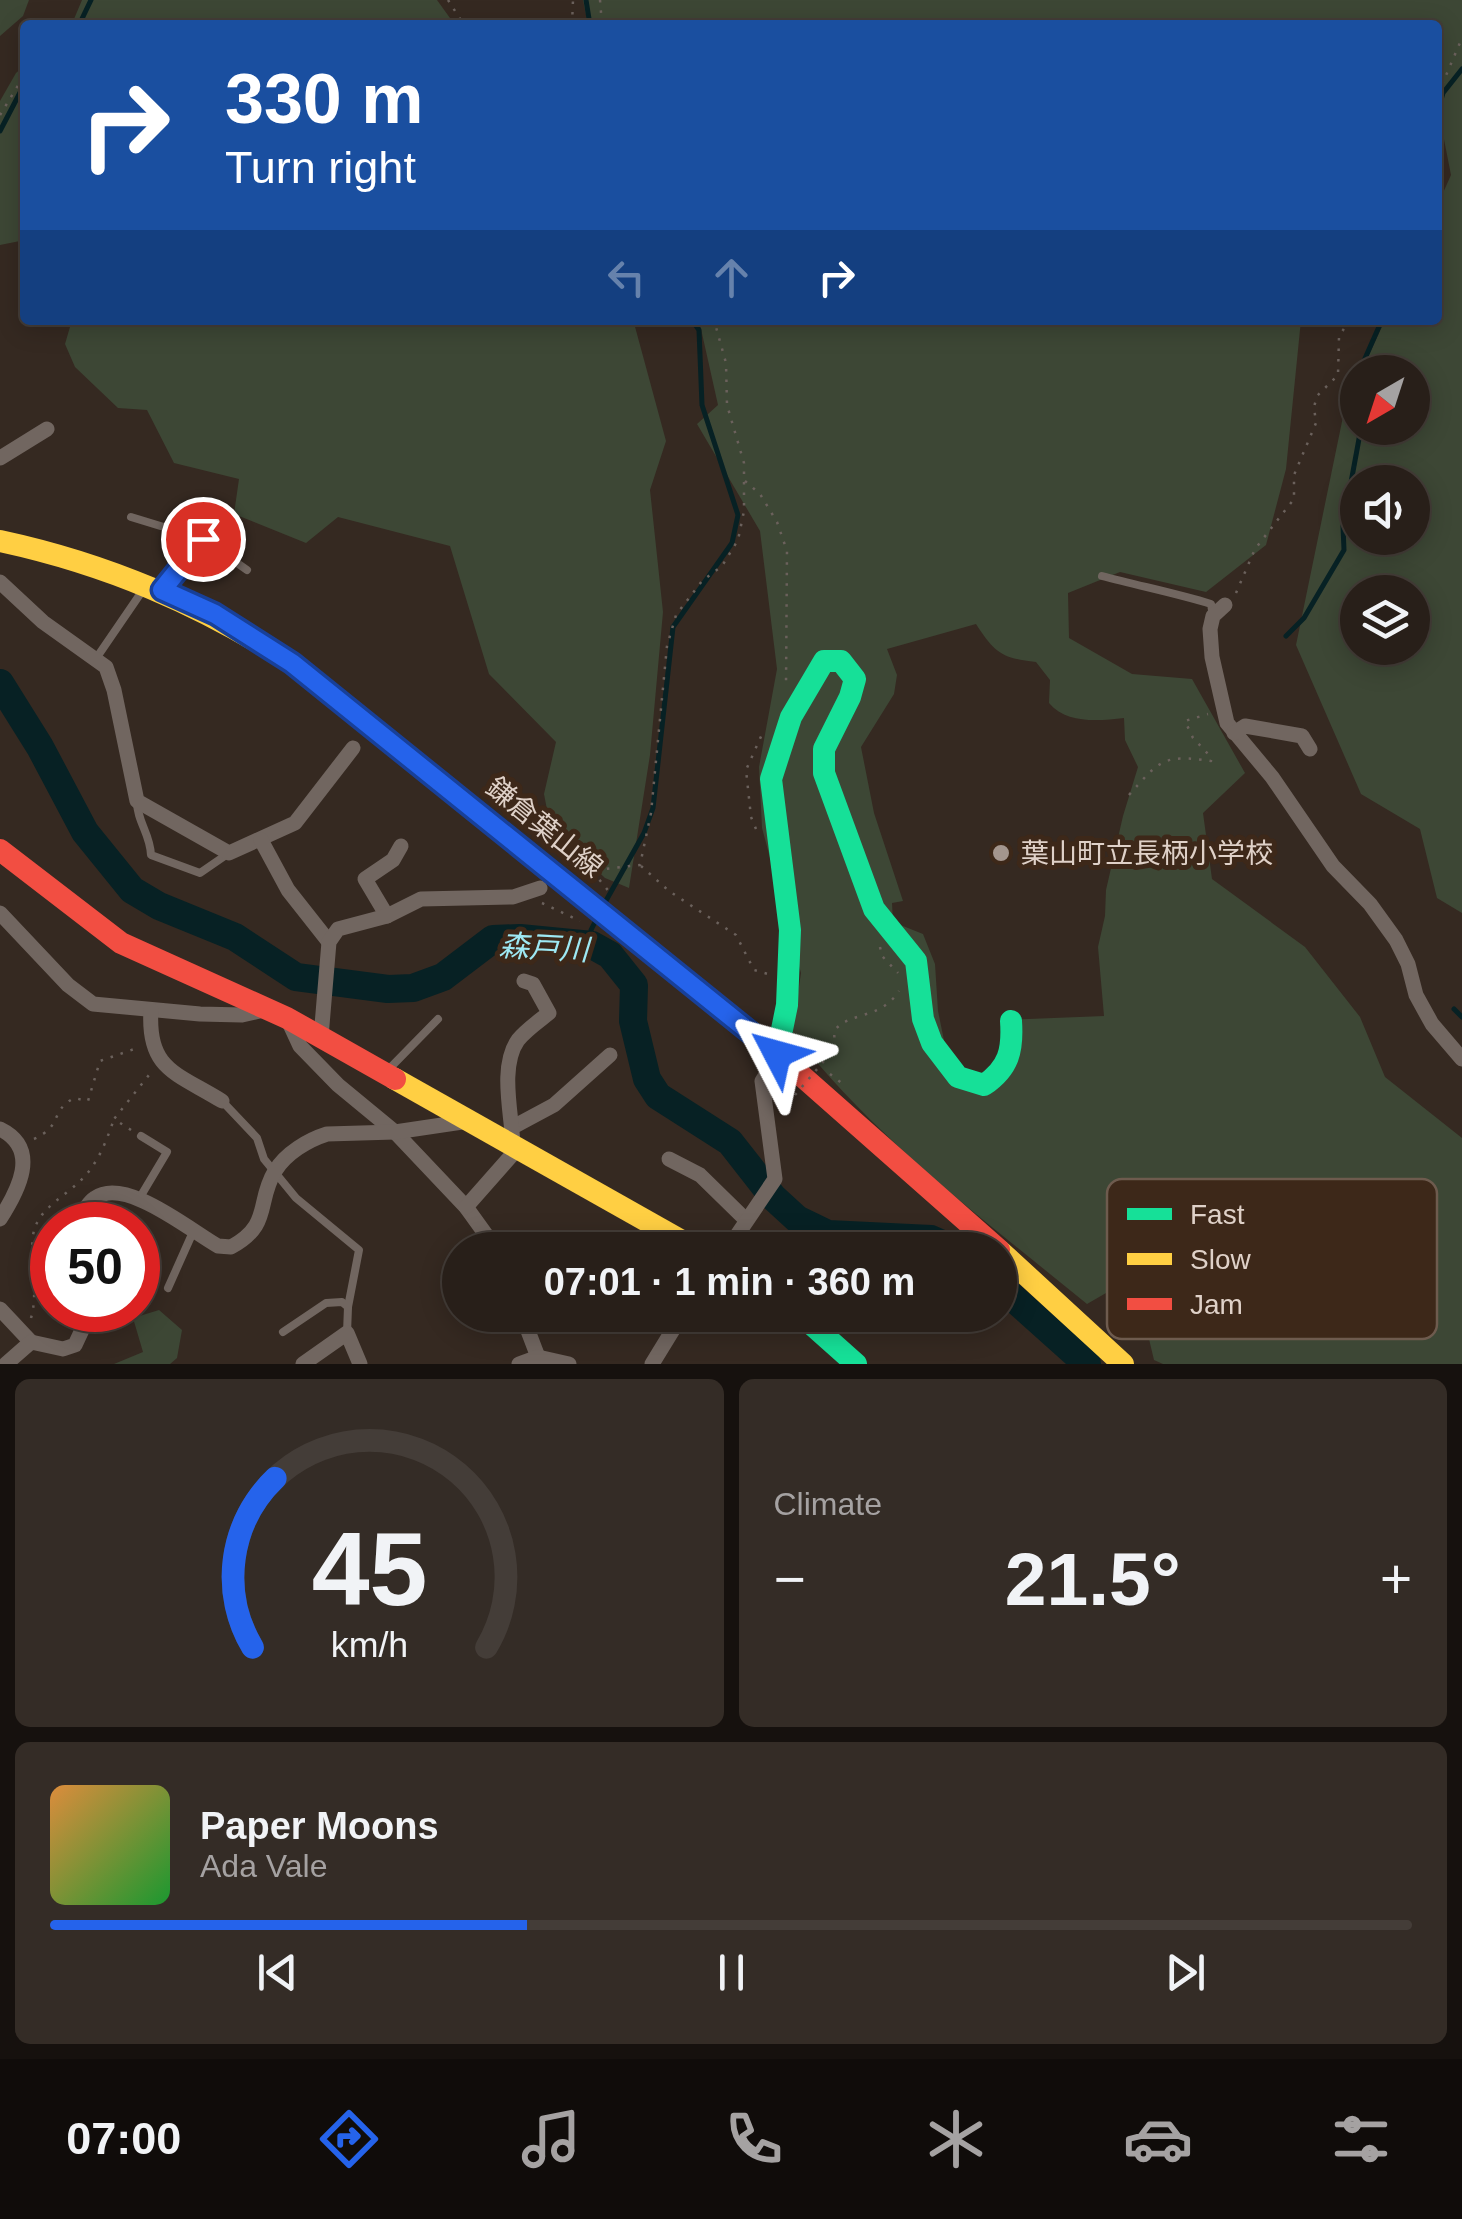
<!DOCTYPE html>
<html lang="en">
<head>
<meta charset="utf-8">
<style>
	:root { --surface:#281f19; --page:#342c26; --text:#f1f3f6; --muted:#a5a2a2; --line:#443d38; --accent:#2563eb }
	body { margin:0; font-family:Arial,"Noto Sans JP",sans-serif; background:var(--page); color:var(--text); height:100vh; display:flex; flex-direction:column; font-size:38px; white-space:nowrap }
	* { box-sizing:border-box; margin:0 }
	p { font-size:32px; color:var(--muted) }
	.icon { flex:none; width:55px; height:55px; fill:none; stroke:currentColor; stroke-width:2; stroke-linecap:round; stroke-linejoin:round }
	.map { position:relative; height:1364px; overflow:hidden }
	.panel { display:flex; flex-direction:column; gap:15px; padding:15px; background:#16110e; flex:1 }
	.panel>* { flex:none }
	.hud { position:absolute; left:20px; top:20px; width:1422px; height:305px; border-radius:10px; box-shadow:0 5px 25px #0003,0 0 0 2px var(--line); background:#1a4fa0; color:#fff; overflow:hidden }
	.needle { width:65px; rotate:219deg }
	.fabs { position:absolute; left:1340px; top:355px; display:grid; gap:20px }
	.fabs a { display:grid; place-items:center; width:90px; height:90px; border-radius:50%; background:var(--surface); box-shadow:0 5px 25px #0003,0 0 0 2px var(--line); font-size:50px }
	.speed { position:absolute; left:30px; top:1202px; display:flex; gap:20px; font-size:50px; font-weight:700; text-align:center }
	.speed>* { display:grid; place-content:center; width:130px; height:130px; border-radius:50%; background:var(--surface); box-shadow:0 5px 25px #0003,0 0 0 2px var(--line); line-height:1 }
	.speed .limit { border:15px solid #d22; background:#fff; color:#111 }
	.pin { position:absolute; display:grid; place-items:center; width:85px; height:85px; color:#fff; margin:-42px; border:5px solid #fff; border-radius:50%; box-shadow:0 2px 10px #0007 }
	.me { position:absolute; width:110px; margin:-55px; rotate:309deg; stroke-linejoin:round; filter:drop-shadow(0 0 8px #0008) }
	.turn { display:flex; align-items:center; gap:35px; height:210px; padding:0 40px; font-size:45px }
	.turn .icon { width:130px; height:130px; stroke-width:2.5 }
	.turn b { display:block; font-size:70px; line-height:85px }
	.lanes { display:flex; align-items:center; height:95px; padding:0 40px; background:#0003; justify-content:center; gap:50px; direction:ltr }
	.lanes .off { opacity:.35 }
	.big { font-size:75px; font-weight:600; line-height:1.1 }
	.panel .tile { flex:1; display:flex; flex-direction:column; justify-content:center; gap:15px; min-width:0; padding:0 35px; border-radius:15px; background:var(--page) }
	.panel .dial { align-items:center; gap:0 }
	.dial svg { height:260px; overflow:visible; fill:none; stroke:var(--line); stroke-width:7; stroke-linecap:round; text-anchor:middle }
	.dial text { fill:var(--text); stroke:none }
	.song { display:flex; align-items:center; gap:30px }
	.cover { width:120px; height:120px; border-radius:15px; background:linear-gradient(135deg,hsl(30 70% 55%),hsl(130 70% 35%)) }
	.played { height:10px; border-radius:5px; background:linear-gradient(90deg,var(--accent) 35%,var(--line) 35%) }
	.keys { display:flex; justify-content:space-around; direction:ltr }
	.heat { display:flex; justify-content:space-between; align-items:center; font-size:55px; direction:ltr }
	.panel .tiles { flex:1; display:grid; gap:15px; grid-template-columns:1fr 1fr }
	.tile:last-child { grid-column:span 2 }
	.trip { position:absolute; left:442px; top:1232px; width:575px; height:100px; border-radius:50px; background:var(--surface); box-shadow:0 5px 25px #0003,0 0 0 2px var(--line); font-weight:600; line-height:100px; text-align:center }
	.tabs { display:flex; height:160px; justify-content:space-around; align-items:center; background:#100c0a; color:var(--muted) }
	.tabs .icon { width:70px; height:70px }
	.tabs .current { color:var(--accent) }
	.tabs b { font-size:45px; color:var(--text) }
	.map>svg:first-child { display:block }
</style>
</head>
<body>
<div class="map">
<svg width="1462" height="1364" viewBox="0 0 1462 1364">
	<rect width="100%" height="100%" fill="#352921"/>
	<!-- green -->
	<g fill="#3d4735" fill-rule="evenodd">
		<polygon points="0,0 29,0 23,16 0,36"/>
		<polygon points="82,0 437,0 455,25 68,25 74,19"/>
		<path d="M583,0h879v913l-25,-15 -17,-69 -59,-35 -65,-149 49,-238 12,-28 1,49h54v-56h-51l24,-52h53v-116l13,-29 -13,-66v-84h-850zM1412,482v56h-54v-56zM1412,592v56h-54v-56z"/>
		<polygon points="25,65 25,240 0,245 0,101 16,73"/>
		<polygon points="72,320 638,320 634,323 666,441 650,490 663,612 650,755 629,888 605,878 550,825 544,794 556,742 489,674 450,546 338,517 306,543 234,514 239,479 174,463 147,410 118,408 75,367 65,344"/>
		<path d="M699,320h602l-15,149 -20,76 -60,47 -86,-20 -52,21 1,45 63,36 60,5 53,94 -42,40 9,66 93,68 55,70 25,60 77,61v226h-299l-9,-4 -5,-21 35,-38 -17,-23h-35l-45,26c-104,-85 -212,-165 -295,-272l9,-59 -39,-145 -3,-61 18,-98 -17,-138 -63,-107 21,-19zM976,624c19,29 25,34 60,38l14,18 -1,23c18,21 49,18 75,15l1,22 13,27 -15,49 -17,74 -1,26 -7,31 6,69 -98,4 -7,47 -16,8h-12l-25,-25 -8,-39 -3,-47 -12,-30 -30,-12 -1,-19 11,-2 -29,-88 -13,-66 33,-53 3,-19 -10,-26z"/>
		<polygon points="159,1310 182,1330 177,1358 170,1364 114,1364 143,1352 133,1318"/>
	</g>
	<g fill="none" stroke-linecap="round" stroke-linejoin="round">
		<!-- stream -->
		<g stroke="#072124" stroke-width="5">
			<polyline points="586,0 590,25"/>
			<polyline points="79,25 91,0"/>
			<polyline points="1438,110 1443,93 1462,69"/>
			<polyline points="0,131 25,83"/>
			<polyline points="1359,372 1382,320"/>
			<polyline points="1286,636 1304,618 1344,550 1343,526 1361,428"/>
			<polyline points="603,906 644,833 653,808 673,627 732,543 738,515 702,405 699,330 692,320"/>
			<polyline points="592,945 591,930 598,916"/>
			<polyline points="1454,1009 1462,1017"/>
		</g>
		<!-- river -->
		<g stroke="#072124" stroke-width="28">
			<polyline points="0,683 40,747 85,832 132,890 159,906 235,937 296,977 388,989 413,988 443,977 493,939 520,938 592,945 610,955 634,985 633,1021 647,1079 658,1096 730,1142 773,1197 797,1219 828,1234 931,1239 956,1250"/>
			<polyline points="1000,1286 1087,1364"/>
		</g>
		<!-- path -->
		<g stroke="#6b615c" stroke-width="2.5" stroke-dasharray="2.5 8" stroke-linecap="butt">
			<polyline points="448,0 464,25"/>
			<polyline points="600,0 602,25"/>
			<polyline points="572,25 573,0"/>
			<polyline points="1438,94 1462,38"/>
			<polyline points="0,115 25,74"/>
			<polyline points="745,481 760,494 777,522 787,551 786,685"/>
			<polyline points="1236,593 1255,549 1294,499 1294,475 1316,423 1314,407 1317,396 1338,375 1339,337 1349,320"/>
			<path d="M1129,795c31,-35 34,-41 82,-34v-4l-18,-19 -8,-17 23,-7"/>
			<polyline points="756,829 751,817 746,770 763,732"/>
			<polyline points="553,846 571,845 611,894"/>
			<polyline points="641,866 669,891 736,935 754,970 768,974"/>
			<polyline points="586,871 640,865 651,813 667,646 676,615 702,581 722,566 738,540 744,511 744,463 727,405 726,363 714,320"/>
			<polyline points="542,903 580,921"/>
			<polyline points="880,947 882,956 898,973"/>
			<path d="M835,1048l-1,-17c17,-21 45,-10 65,-40"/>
			<polyline points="830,1074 843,1084"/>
			<polyline points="131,1130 114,1119 153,1070"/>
			<path d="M34,1139c30,-14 15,-27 40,-41l14,3 12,-40 40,-14"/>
			<path d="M31,1318c9,-30 -5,-72 5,-93 8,-19 30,-30 44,-44 18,-17 26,-39 34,-62"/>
		</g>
		<!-- lane -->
		<g stroke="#716660" stroke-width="8">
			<polyline points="131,517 203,539 165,586"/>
			<polyline points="203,539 247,570"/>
			<path d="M1102,576c37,10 73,17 109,28l2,12"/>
			<polyline points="95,660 145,587"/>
			<path d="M137,801c0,21 13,32 14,54l49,18 29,-20"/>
			<polyline points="388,1070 438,1019"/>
			<polyline points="222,1101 257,1138 264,1159 296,1198 359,1250 348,1307"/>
			<polyline points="139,1199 167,1152 141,1136"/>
			<polyline points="168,1288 193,1232"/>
			<polyline points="283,1332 326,1303 342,1302 348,1307 347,1333"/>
		</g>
		<!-- street -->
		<g stroke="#716660" stroke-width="15">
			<polyline points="0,458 47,429"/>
			<polyline points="0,582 43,622 106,667 114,690 137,801 229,853 295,823 353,748"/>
			<polyline points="1225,605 1213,616 1210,629 1212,657 1227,723 1272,777 1333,866 1370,904 1396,940 1408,964 1416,995 1432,1024 1462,1059"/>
			<polyline points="1234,733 1245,726 1302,736 1310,749"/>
			<polyline points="261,840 288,890 329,942"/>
			<polyline points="0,913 68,985 93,1004 200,1014 242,1015 264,1010"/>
			<polyline points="387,916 365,879 393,860 401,846"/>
			<path d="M151,1010c-4,60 26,63 71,91"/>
			<polyline points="287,1018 300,1046 338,1085 395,1132 466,1207 497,1250"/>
			<polyline points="321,1037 329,942 338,929 387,916 421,899 513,897 540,888"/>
			<polyline points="513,1127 554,1105 610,1055"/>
			<path d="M0,1129c41,20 18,62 0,90"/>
			<path d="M513,1145c-1,-30 -14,-78 5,-105 8,-10 21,-19 31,-27l-16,-29 -9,-3"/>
			<polyline points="669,1159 700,1175 746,1220"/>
			<polyline points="466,1207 518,1148"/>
			<path d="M77,1225c5,-9 9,-21 18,-27 30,-22 96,33 123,48l13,1c41,-22 25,-45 44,-76 11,-18 33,-31 52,-37l68,-2 74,-11"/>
			<polyline points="727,1250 775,1179 762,1081 771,1067"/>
			<polyline points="0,1309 31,1342"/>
			<polyline points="522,1315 538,1357"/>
			<polyline points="6,1364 31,1342 63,1349 75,1345 82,1330 81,1310"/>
			<polyline points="303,1364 347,1333 360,1364"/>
			<polyline points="519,1364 538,1357 569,1364"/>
			<polyline points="652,1364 682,1315"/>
		</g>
		<!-- fast -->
		<g stroke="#16e098" stroke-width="22">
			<path d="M777,1054l10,-49 3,-75 -19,-151 20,-62 33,-56h17l14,18 -5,18 -26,52v24l50,136 42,52 7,58 9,24 26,34 26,8c25,-17 29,-35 27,-64"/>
			<polyline points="801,1315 856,1364"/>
		</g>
		<!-- slow -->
		<g stroke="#ffcf43" stroke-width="22">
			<path d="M0,541c107,23 200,63 292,122l333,268"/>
			<polyline points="395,1079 698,1250"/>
			<polyline points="1000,1251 1123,1364"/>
		</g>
		<!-- jam -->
		<g stroke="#f24e42" stroke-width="22">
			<polyline points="0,850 121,943 287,1018 395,1079"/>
			<polyline points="625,931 777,1054 999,1250"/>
		</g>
		<!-- path-bridge -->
		<polyline stroke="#6b615c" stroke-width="2.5" stroke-dasharray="2.5 8" stroke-linecap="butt" points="795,1095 835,1048"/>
	</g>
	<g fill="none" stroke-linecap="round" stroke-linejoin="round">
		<!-- route casing -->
		<g stroke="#184099" stroke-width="25">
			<polyline id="route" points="203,539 162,590 215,614 292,663 777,1054"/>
		</g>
		<!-- route -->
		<use href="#route" stroke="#2563eb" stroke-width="18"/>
	</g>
	<!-- markers -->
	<circle fill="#a4968e" stroke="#3d2819" stroke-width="4" cx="1001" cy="853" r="10"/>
	<g text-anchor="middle" stroke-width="10" stroke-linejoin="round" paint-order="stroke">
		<!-- street labels -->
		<g font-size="28" fill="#dfd1c8" stroke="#3d2819">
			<text transform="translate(545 827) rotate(39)" y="10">鎌倉葉山線</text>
		</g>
		<!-- poi labels -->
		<g font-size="28" fill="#dfd1c8" stroke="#3d2819" text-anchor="start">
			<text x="1021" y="863">葉山町立長柄小学校</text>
		</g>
		<!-- water labels -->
		<g font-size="30" font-style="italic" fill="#9ee9f4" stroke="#3d2819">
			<text transform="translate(544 948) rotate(3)" y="10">森戸川</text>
		</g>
	</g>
	<!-- legend -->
	<rect x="1107" y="1179" width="330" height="160" rx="15" fill="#3d2819" stroke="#6e5b4e" stroke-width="2.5"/>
	<rect x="1127" y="1208" width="45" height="12" fill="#16e098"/>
	<rect x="1127" y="1253" width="45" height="12" fill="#ffcf43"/>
	<rect x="1127" y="1298" width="45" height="12" fill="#f24e42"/>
	<g font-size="28" fill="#dfd1c8">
		<text x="1190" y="1224">Fast</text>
		<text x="1190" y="1269">Slow</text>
		<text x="1190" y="1314">Jam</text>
	</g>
</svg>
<div class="fabs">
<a><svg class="needle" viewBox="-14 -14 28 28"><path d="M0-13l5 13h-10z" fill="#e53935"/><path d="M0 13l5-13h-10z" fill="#a5a2a2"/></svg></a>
<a><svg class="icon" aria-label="sound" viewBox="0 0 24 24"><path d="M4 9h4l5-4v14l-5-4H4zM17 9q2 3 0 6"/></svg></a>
<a><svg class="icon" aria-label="layers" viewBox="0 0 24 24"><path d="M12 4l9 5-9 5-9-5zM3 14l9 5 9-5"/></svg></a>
</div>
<div class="speed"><div class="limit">50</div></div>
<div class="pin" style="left:203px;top:539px;background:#d93025"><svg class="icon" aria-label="arrive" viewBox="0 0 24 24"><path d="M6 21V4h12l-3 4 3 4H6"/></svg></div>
<svg class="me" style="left:777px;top:1054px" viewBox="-20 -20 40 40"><path d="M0-17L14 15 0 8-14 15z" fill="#2563eb" stroke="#fff" stroke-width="4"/></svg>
<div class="trip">07:01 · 1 min · 360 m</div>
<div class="hud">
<div class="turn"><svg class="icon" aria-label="right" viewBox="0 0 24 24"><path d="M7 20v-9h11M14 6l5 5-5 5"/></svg><div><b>330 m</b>Turn right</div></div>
<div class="lanes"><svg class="icon off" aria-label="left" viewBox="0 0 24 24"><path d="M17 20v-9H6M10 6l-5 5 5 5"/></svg><svg class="icon off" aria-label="ahead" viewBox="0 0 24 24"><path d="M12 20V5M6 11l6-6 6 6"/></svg><svg class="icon" aria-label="right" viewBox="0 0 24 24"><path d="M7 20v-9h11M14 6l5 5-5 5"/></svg></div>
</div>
</div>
<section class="panel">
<div class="tiles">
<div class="tile dial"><svg viewBox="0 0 100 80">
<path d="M14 69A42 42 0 1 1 86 69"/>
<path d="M14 69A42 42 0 0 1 21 17" stroke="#2563eb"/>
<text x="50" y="56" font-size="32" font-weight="700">45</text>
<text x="50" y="72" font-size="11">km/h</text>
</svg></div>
<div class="tile"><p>Climate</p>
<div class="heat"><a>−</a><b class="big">21.5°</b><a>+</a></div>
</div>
<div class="tile">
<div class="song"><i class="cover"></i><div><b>Paper Moons</b><p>Ada Vale</p></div></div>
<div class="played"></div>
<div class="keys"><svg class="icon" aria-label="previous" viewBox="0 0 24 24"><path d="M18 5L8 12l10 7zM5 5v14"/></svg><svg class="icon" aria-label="pause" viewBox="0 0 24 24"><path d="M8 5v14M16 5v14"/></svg><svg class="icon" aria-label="next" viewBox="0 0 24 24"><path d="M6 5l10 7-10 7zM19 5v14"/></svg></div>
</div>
</div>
</section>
<nav class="tabs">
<b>07:00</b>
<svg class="icon current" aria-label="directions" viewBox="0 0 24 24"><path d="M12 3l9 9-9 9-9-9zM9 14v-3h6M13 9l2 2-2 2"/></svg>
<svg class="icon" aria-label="music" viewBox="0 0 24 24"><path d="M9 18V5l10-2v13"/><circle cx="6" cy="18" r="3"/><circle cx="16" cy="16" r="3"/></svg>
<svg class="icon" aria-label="phone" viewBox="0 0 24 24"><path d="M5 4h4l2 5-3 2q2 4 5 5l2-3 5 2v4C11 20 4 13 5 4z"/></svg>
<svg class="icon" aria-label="climate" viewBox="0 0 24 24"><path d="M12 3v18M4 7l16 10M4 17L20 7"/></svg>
<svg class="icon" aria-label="car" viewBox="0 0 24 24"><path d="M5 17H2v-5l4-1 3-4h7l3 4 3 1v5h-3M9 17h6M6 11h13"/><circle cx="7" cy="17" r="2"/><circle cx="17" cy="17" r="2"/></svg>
<svg class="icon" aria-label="filters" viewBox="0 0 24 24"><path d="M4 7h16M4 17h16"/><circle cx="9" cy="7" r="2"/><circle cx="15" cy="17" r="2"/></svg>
</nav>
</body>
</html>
